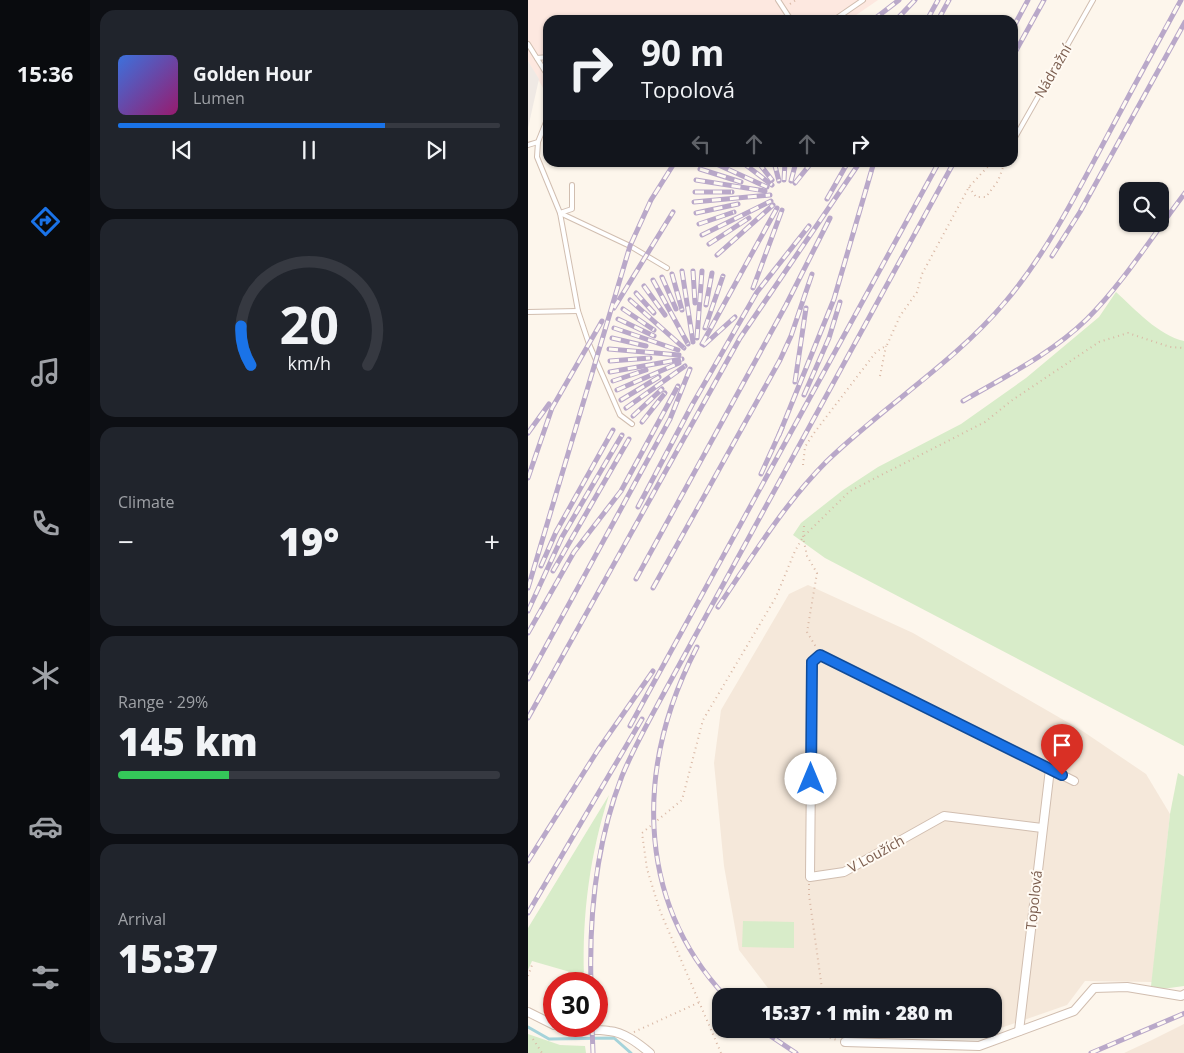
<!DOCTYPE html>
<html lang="en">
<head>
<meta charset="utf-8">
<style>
	:root { --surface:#171b24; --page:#20242c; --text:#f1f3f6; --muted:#9ea1a6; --line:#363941; --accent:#1a73e8 }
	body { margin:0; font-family:"Open Sans",sans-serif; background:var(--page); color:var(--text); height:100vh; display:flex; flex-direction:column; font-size:19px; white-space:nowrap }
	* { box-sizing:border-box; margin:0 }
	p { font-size:16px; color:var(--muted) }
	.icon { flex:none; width:28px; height:28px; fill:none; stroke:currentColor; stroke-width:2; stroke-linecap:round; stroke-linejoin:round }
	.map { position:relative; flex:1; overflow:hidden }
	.panel { display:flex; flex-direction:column; gap:10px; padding:10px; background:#0d0f14; width:438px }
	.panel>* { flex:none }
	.top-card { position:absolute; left:15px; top:15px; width:475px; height:152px; border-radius:15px; box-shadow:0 1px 4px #0004; background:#171b24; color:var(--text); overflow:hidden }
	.controls { position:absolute; left:591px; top:182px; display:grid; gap:10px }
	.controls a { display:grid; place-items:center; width:50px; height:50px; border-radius:10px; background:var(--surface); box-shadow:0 1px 4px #0004; font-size:25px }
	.speed { position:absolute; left:15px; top:972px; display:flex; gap:10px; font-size:25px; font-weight:700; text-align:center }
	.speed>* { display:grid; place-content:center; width:65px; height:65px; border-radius:50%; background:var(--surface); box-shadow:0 1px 4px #0004; line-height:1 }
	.speed .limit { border:8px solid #d22; background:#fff; color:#111 }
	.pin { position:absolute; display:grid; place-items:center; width:42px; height:42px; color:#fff; margin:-51px -21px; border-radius:50% 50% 50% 0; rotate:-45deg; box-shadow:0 0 5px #0007 }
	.pin .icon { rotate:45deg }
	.me { position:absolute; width:55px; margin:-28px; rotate:0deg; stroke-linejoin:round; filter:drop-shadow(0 0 4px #0008) }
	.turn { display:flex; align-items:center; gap:18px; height:105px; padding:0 15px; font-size:22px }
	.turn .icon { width:65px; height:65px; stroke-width:2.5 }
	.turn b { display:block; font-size:35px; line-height:42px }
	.lanes { display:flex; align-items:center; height:48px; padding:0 15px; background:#0003; justify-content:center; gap:25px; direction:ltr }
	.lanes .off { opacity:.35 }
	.big { font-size:38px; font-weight:800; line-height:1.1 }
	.panel .card { flex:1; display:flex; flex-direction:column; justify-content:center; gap:8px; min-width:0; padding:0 18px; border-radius:15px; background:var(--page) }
	.panel .dial { align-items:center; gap:0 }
	.dial svg { height:130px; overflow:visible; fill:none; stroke:var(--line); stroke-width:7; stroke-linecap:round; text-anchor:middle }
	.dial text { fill:var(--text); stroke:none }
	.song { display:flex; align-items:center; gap:15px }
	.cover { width:60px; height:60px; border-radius:8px; background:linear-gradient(135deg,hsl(220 70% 55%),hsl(320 70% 35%)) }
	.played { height:5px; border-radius:2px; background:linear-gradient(90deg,var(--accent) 70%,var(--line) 70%) }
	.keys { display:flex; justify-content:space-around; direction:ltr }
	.heat { display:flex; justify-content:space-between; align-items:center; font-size:28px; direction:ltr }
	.charge { height:8px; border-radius:4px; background:linear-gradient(90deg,#34c759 29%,var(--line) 0) }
	.trip { position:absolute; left:184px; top:988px; width:290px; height:50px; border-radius:15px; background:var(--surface); box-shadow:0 1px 4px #0004; font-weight:800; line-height:50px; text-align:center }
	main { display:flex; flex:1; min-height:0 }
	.dock { display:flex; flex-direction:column; width:90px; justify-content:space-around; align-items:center; background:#090b0e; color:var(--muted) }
	.dock .icon { width:35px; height:35px }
	.dock .selected { color:var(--accent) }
	.dock b { font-size:22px; color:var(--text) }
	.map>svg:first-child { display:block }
</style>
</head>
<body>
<main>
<nav class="dock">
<b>15:36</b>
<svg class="icon selected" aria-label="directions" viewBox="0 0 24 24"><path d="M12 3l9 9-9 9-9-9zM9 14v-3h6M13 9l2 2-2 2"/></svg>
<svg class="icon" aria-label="music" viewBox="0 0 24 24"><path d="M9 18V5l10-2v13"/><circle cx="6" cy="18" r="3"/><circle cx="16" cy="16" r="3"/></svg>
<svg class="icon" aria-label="phone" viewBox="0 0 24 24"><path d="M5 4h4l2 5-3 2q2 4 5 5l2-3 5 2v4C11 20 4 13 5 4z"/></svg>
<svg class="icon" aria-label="climate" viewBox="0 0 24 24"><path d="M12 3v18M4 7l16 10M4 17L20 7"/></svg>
<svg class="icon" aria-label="car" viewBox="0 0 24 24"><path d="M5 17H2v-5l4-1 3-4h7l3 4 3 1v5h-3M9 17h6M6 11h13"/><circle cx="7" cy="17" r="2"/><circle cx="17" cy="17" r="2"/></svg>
<svg class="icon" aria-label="filters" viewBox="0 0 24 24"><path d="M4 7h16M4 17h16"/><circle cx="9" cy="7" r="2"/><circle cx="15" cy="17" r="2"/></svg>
</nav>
<section class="panel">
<div class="card">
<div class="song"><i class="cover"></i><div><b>Golden Hour</b><p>Lumen</p></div></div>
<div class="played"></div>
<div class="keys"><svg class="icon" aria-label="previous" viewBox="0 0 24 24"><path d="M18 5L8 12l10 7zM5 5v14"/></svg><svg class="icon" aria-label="pause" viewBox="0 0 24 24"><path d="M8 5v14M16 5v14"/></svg><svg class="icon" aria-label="next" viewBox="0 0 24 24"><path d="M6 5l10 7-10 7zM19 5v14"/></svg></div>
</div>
<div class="card dial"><svg viewBox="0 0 100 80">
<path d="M14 69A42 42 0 1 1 86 69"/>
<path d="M14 69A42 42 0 0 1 8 45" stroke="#1a73e8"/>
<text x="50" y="56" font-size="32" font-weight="700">20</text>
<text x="50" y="72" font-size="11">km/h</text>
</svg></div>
<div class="card"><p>Climate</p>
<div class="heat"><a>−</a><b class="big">19°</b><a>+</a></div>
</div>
<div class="card"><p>Range · 29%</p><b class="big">145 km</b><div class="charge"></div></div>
<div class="card"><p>Arrival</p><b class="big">15:37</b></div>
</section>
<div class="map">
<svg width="657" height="1053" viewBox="0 0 657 1053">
	<rect width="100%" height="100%" fill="#fdf6ec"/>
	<!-- residential -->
	<g fill="#f5e8da">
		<polygon points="280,585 385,633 553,730 618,774 642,814 624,982 557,981 539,1005 450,1036 320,1035 309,1029 465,1029 465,996 246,996 211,950 196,866 186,763 193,710 261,594"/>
		<polygon points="656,1024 656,1053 596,1053 624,1040"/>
	</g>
	<!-- commercial -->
	<polygon fill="#fde8e0" points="0,0 350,0 321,20 20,20 20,97 0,61"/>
	<!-- industrial -->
	<polygon fill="#efe9e4" points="0,61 11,79 0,128"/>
	<!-- green -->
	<g fill="#d8ecc9">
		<path d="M588,292c20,18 42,43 68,49v405l-359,-188 -32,-23 8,-12 42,-33 35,-23 83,-43 65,-46 73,-61z"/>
		<polygon points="650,773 657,777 656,986 634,989 623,986 642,814"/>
		<path d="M81,795c-19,59 -27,119 -25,181l-52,-15 -4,9v-42z"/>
		<polygon points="215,921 266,922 266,948 214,947"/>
		<polygon points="0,1034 32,1045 57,1046 58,1053 0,1053"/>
	</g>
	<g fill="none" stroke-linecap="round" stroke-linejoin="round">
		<!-- stream -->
		<polyline stroke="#a5d3da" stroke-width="3" points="0,1027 21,1039 86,1038 103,1053"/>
		<!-- service casing -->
		<g stroke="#d1beb0" stroke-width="6">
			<g id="service">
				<polyline points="250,0 263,20"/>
				<polyline points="306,20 335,0"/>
				<polyline points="0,44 20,76"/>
				<polyline points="9,58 20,57"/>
				<polyline points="485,141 565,0"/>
				<polyline points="10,142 9,157 32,213 50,311 61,344 92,415 104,424"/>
				<polyline points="0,145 10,142 20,117"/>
				<polyline points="32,213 102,246 139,268"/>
				<polyline points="32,213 44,209 44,185"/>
				<polyline points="0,312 50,311"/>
			</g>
		</g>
		<!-- minor casing -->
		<g stroke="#d1beb0" stroke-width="10">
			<g id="minor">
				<polyline points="514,828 416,816 316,872 282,877 284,662 292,655 546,781"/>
				<polyline points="0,1012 26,1025"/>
				<path d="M30,1026c18,6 34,2 51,5 15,1 30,13 41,22"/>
				<polyline points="491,1031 522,769"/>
				<polyline points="317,1042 451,1046 546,1011 566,988 599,987 653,996 657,994"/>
			</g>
		</g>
		<!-- path -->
		<g stroke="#d9b8a5" stroke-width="2" stroke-dasharray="1 4" stroke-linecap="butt">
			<polyline points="262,4 268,0"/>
			<polyline points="441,187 448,197 458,197 470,181 477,162"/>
			<polyline points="352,376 358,346"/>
			<polyline points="275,465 277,447 286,433 348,352 359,345 372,316 389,292 394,274 441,187 464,162"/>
			<polyline points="276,526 275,537 279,556 289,573 279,632 288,647"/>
			<polyline points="281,884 281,895 295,996"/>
			<polyline points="0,976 4,965"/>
			<polyline points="299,1029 300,1037 309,1040"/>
			<polyline points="106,1032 172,1002"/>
			<polyline points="5,1039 14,1053"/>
			<polyline points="193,1053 132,911 119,869 114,833 154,800 175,720 248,597 267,551 275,537 322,491 457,422 483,401 571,342 600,333 642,347 657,348"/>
		</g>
		<!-- service -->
		<use href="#service" stroke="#fff" stroke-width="4"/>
		<!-- minor -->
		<use href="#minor" stroke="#fff" stroke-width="8"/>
		<!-- rail casing -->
		<g stroke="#b9a8c9" stroke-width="5">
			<g id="rail">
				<polyline points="345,20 371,0"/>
				<polyline points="368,20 387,0"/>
				<polyline points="399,20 410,0"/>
				<polyline points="410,20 421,0"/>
				<polyline points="485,28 500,0"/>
				<polyline points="485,56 516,0"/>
				<polyline points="184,162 239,187"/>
				<polyline points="214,162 244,185"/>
				<polyline points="230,162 244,180"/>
				<polyline points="246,162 251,181"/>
				<polyline points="172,169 213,182"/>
				<polyline points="168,180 237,191"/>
				<polyline points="256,180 257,162"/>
				<polyline points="263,181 268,162"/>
				<polyline points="267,183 284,162"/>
				<polyline points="167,192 204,192"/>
				<polyline points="299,199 320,162"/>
				<polyline points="166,202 242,195"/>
				<polyline points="168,213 210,204"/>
				<polyline points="171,224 206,212"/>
				<polyline points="174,235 243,201"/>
				<polyline points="181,244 221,218"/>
				<polyline points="189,255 245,205"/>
				<polyline points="524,256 552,212 657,22"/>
				<polyline points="154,271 165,342"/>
				<polyline points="165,271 167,303"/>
				<polyline points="144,274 154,310"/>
				<polyline points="134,277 148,309"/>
				<polyline points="125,280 160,344"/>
				<polyline points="116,286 137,315"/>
				<polyline points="225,288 254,210"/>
				<polyline points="108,293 126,313"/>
				<polyline points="102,300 156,348"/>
				<polyline points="178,305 184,273"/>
				<polyline points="86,308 145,212"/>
				<polyline points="95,309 126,330"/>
				<polyline points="90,319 126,336"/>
				<polyline points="86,328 150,350"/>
				<polyline points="177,328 195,276"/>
				<polyline points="84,338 118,346"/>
				<polyline points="169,338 174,271"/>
				<polyline points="174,344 249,208"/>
				<polyline points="176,345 207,317"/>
				<polyline points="81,349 151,355"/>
				<polyline points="82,361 122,358"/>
				<polyline points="82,372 154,359"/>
				<polyline points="85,381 118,370"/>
				<polyline points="267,382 278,308"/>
				<polyline points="89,390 151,363"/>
				<polyline points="276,395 301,338 312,302"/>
				<polyline points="93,400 131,377"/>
				<path d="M435,401c43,-25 88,-47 124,-82 37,-37 66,-84 98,-126"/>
				<polyline points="98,408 157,366"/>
				<polyline points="105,416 134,389"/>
				<polyline points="114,422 137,393"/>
				<polyline points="0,433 21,404"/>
				<polyline points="251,435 306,299 346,162"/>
				<polyline points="233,474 254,428"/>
				<polyline points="0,478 24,408 74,321"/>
				<polyline points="110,507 164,405 229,292 281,226"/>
				<polyline points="13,566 28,532 85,430"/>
				<polyline points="25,571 101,439"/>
				<polyline points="108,579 258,305 302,218"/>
				<polyline points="0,588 102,246 123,200 147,162"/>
				<polyline points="125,588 252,360 263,336 284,274"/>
				<path d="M190,607c34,-50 66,-103 109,-146 58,-56 127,-98 179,-160 39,-46 67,-101 96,-155 26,-49 52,-97 79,-146"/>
				<polyline points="0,611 34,537 94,435"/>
				<polyline points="0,633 46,552 93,491 150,386"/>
				<path d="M169,647c-60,115 -64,250 28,349"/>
				<polyline points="0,679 142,419 162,369"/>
				<polyline points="0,718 212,338 332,162"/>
				<polyline points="102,726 411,162"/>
				<polyline points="0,861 70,750 125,671"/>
				<polyline points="0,913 114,719"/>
				<path d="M63,984c-2,-71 5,-141 31,-208 12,-29 28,-57 43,-85l289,-529"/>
				<polyline points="64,1026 65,1053"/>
				<polyline points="232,1029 268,1053"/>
				<polyline points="563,1053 657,1013"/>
			</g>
		</g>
		<!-- rail -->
		<use href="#rail" stroke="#fffaf3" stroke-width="3" stroke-dasharray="9" stroke-linecap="butt"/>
	</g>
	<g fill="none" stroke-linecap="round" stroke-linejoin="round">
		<!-- route casing -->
		<g stroke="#114b97" stroke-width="12">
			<polyline id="route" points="283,779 284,662 292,655 534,775"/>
		</g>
		<!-- route -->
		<use href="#route" stroke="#1a73e8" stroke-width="9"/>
	</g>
	<g text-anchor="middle" stroke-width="4" stroke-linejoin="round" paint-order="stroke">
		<!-- street labels -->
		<g font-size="14" fill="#7a5c4d" stroke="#fffaf3">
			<text transform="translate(525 71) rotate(-60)" y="5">Nádražní</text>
			<text transform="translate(348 854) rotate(-29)" y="5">V Loužích</text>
			<text transform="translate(506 900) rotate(-84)" y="5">Topolová</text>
		</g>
	</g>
</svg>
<div class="controls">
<a><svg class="icon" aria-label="search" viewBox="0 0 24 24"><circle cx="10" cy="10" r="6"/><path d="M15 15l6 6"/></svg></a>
</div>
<div class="speed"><div class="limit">30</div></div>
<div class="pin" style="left:534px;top:775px;background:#d93025"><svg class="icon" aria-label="arrive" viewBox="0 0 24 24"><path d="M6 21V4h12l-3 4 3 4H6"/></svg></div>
<svg class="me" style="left:283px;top:779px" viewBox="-20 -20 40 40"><circle r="19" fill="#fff"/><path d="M0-13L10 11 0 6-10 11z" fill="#1a73e8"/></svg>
<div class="trip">15:37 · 1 min · 280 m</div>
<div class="top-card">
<div class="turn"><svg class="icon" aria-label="right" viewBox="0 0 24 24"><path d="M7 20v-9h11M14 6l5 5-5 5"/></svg><div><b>90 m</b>Topolová</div></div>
<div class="lanes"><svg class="icon off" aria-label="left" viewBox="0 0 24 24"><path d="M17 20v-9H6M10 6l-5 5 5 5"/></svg><svg class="icon off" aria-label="ahead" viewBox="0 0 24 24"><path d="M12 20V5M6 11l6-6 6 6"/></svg><svg class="icon off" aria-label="ahead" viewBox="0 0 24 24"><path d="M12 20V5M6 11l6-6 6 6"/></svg><svg class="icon" aria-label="right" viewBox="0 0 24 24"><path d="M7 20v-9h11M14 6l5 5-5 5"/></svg></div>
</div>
</div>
</main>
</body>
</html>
